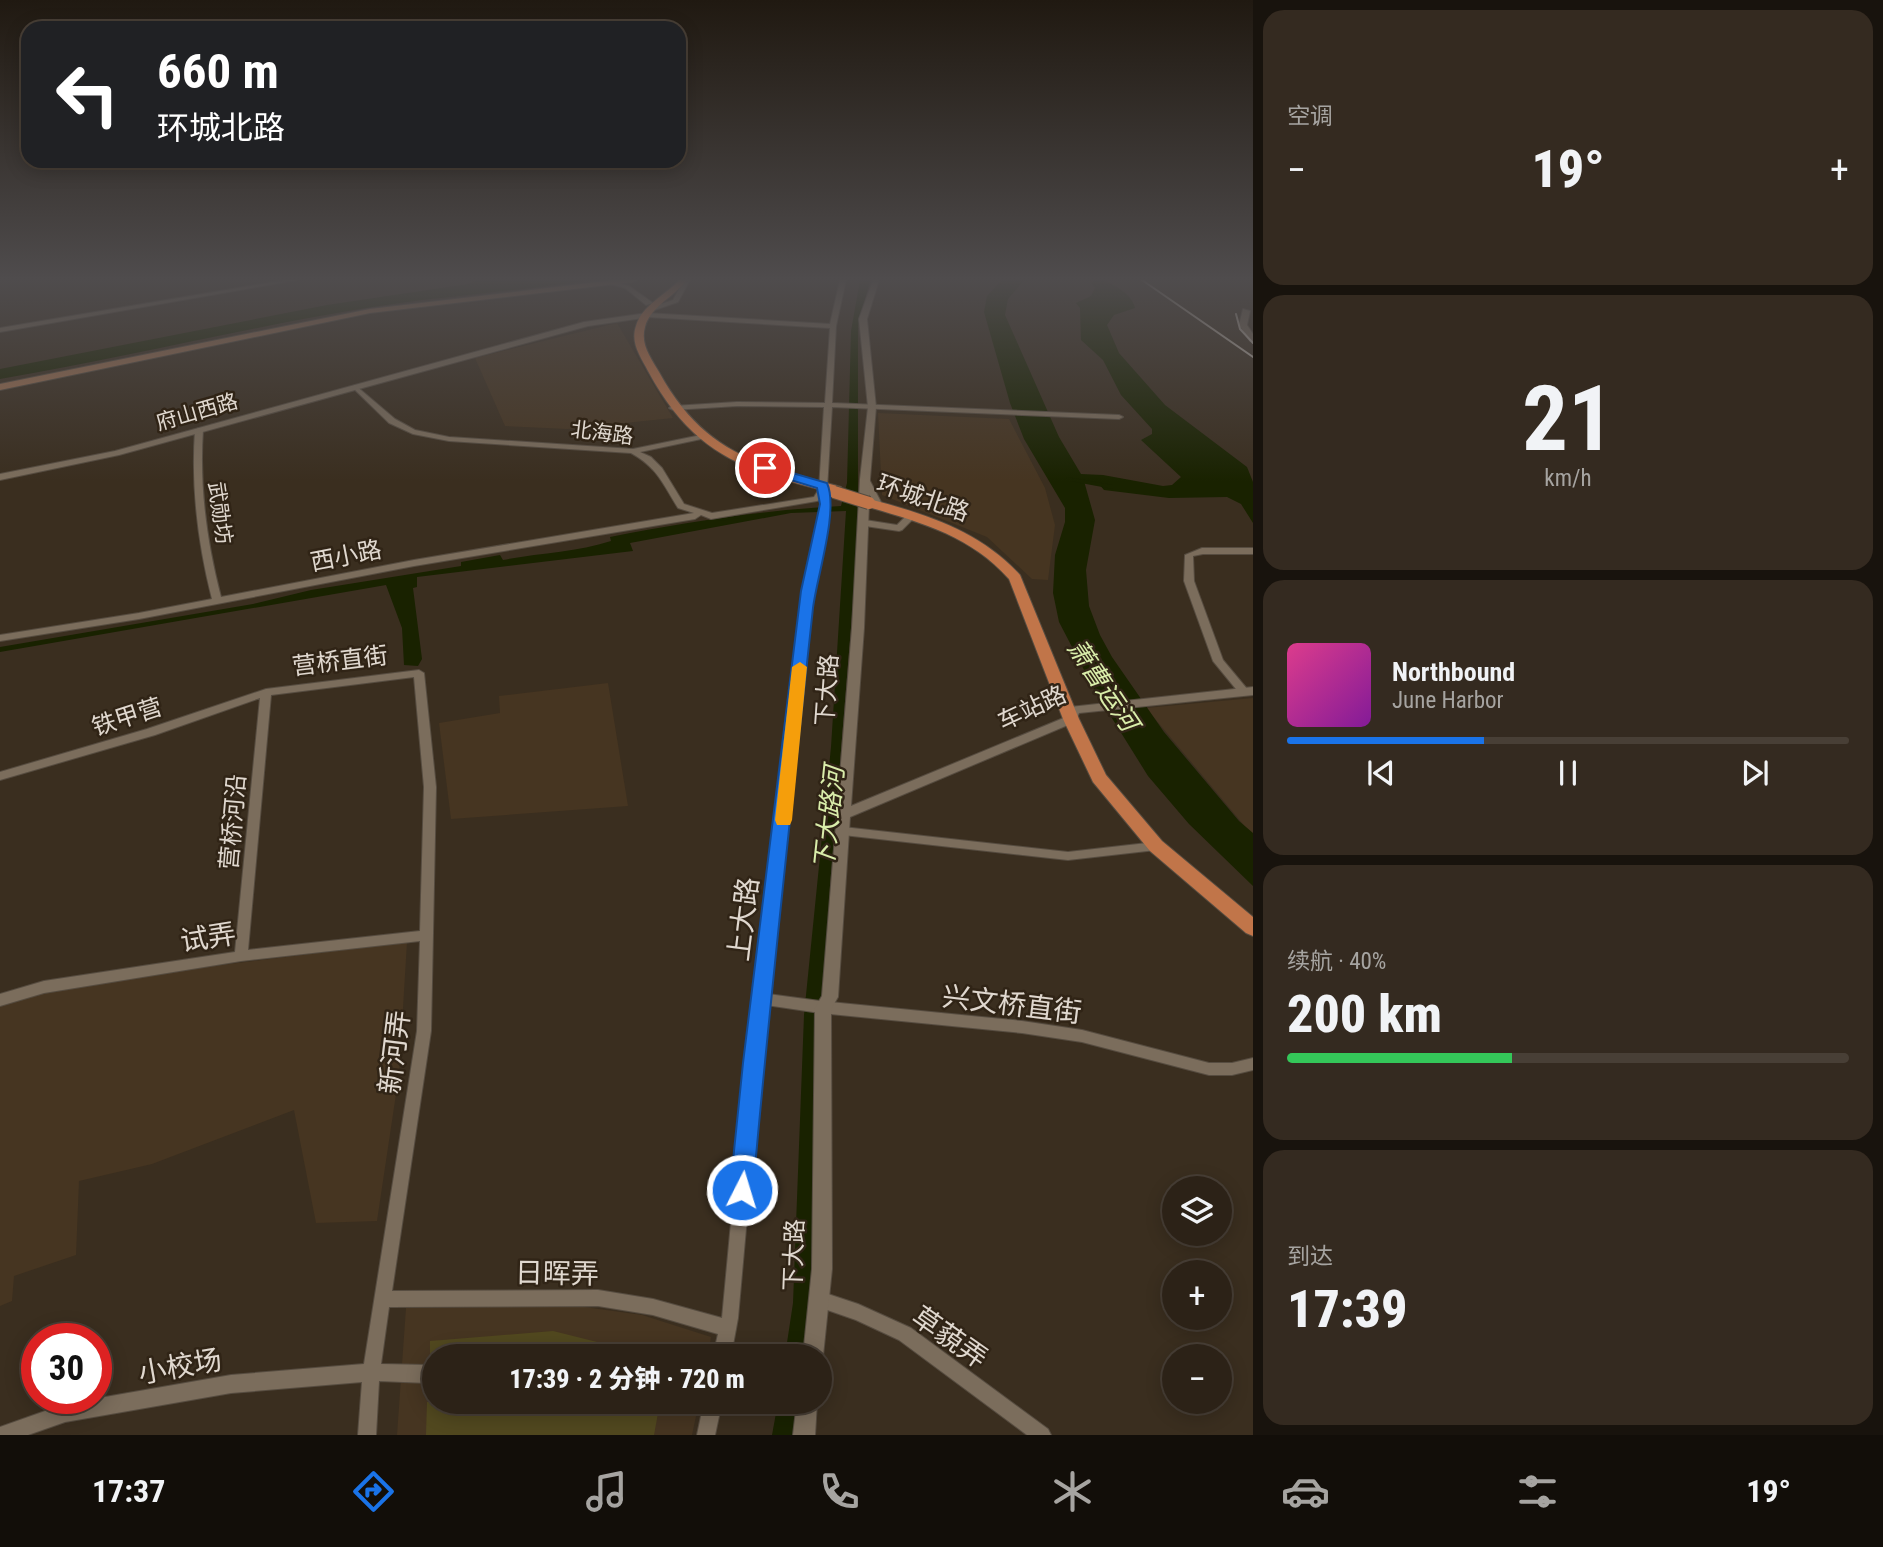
<!DOCTYPE html>
<html lang="zh">
<head>
<meta charset="utf-8">
<style>
	:root { --surface:#2c2217; --page:#342a20; --text:#f1f3f6; --muted:#a6a4a1; --line:#483f36; --accent:#1a73e8 }
	body { margin:0; font-family:"Roboto Condensed","Noto Sans SC",sans-serif; background:var(--page); color:var(--text); height:100vh; display:flex; flex-direction:column; font-size:26px; white-space:nowrap }
	* { box-sizing:border-box; margin:0 }
	p { font-size:23px; color:var(--muted) }
	.icon { flex:none; width:38px; height:38px; fill:none; stroke:currentColor; stroke-width:2; stroke-linecap:round; stroke-linejoin:round }
	.map { position:relative; flex:1; overflow:hidden }
	.side { display:flex; flex-direction:column; gap:10px; padding:10px; background:#18130d; width:630px }
	.side>* { flex:none }
	.hud { position:absolute; left:21px; top:21px; width:665px; height:147px; border-radius:21px; box-shadow:0 4px 18px #0003,0 0 0 2px var(--line); background:#202124; color:#fff; overflow:hidden }
	.controls { position:absolute; left:1162px; top:1176px; display:grid; gap:14px }
	.controls a { display:grid; place-items:center; width:70px; height:70px; border-radius:50%; background:var(--surface); box-shadow:0 4px 18px #0003,0 0 0 2px var(--line); font-size:35px }
	.speed { position:absolute; left:21px; top:1323px; display:flex; gap:14px; font-size:35px; font-weight:700; text-align:center }
	.speed>* { display:grid; place-content:center; width:91px; height:91px; border-radius:50%; background:var(--surface); box-shadow:0 4px 18px #0003,0 0 0 2px var(--line); line-height:1 }
	.speed .limit { border:10px solid #d22; background:#fff; color:#111 }
	.pin { position:absolute; display:grid; place-items:center; width:60px; height:60px; color:#fff; margin:-30px; border:4px solid #fff; border-radius:50%; box-shadow:0 2px 7px #0007 }
	.me { position:absolute; width:77px; margin:-38px; rotate:5deg; stroke-linejoin:round; filter:drop-shadow(0 0 5px #0008) }
	.turn { display:flex; align-items:center; gap:24px; height:147px; padding:0 21px; font-size:32px }
	.turn .icon { width:91px; height:91px; stroke-width:2.5 }
	.turn b { display:block; font-size:49px; line-height:60px }
	.big { font-size:52px; font-weight:800; line-height:1.1 }
	.side .card { flex:1; display:flex; flex-direction:column; justify-content:center; gap:10px; min-width:0; padding:0 24px; border-radius:21px; background:var(--page) }
	.side .dial { align-items:center; gap:0 }
	.dial b { font-size:91px; line-height:1 }
	.song { display:flex; align-items:center; gap:21px }
	.cover { width:84px; height:84px; border-radius:10px; background:linear-gradient(135deg,hsl(330 70% 55%),hsl(290 70% 35%)) }
	.played { height:7px; border-radius:4px; background:linear-gradient(90deg,var(--accent) 35%,var(--line) 35%) }
	.keys { display:flex; justify-content:space-around; direction:ltr }
	.heat { display:flex; justify-content:space-between; align-items:center; font-size:38px; direction:ltr }
	.charge { height:10px; border-radius:5px; background:linear-gradient(90deg,#34c759 40%,var(--line) 0) }
	.trip { position:absolute; left:422px; top:1344px; width:410px; height:70px; border-radius:35px; background:var(--surface); box-shadow:0 4px 18px #0003,0 0 0 2px var(--line); font-weight:800; line-height:70px; text-align:center }
	.tab-bar { display:flex; height:112px; justify-content:space-around; align-items:center; background:#120e09; color:var(--muted) }
	.tab-bar .icon { width:49px; height:49px }
	.tab-bar .on { color:var(--accent) }
	.tab-bar b { font-size:32px; color:var(--text) }
	main { display:flex; flex:1; min-height:0 }
	.map>svg:first-child { display:block }
</style>
</head>
<body>
<main>
<div class="map">
<svg width="1253" height="1435" viewBox="0 0 1253 1435">
	<rect width="100%" height="100%" fill="#3a2e1f"/>
	<!-- built -->
	<g fill="#463521">
		<polygon points="617,323 673,418 567,429 505,426 475,358"/>
		<polygon points="878,413 1009,419 1045,488 1055,525 1048,580 1032,579 987,537 882,495"/>
		<polygon points="608,683 628,806 451,819 439,723 500,713 499,696"/>
		<polygon points="1253,698 1253,836 1146,708"/>
		<polygon points="407,942 399,1074 377,1221 316,1223 294,1110 152,1164 79,1181 76,1255 14,1276 12,1301 0,1306 0,1001 44,987"/>
		<polygon points="577,1306 642,1315 711,1337 708,1356 434,1356 434,1402 699,1402 692,1435 397,1435 406,1308"/>
	</g>
	<!-- water -->
	<g fill="#192200">
		<path d="M477,280h113c-70,11 -148,16 -224,28 -122,20 -244,50 -366,71v-10l327,-64 141,-21z"/>
		<path d="M860,280h10l-12,47v213l-28,346 -19,428 -6,42h-20l8,-53 11,-288 27,-268 15,-236 -55,2 -161,30 3,8 -216,26v10l-4,1 9,71 -4,7 -14,-1 -2,-37 -16,-43 -386,67v-5l253,-43 58,-14 150,-24v-4l39,-7 3,5c36,-7 74,-8 108,-19l-1,-4c75,-15 154,-27 231,-31l6,-23 4,-152z"/>
		<path d="M1002,280h22l-16,19 -3,16 54,122 22,37 22,1 60,11 9,-1 9,-8 -40,-37 11,-6v-5l-31,-34 -18,-35 -22,-20 -1,-32 -4,-5 15,-7 4,-8 -4,-5 4,-3c14,0 37,13 40,28l-21,7 -7,10 12,28 46,52 82,62 6,15v41l-12,-19 -14,-7 -58,1 -65,-8 -6,-7 -14,-2 11,39 -9,50 3,36 11,29 12,22 52,75 75,89 14,12v53l-64,-62 -41,-48 -53,-85 -36,-69 -6,-29 2,-38 10,-33v-14l-41,-69 -14,-36 -26,-91 3,-16z"/>
		<polygon points="778,1402 798,1402 793,1435 772,1435"/>
	</g>
	<g fill="none" stroke-linecap="round" stroke-linejoin="round">
		<!-- stream -->
		<polyline stroke="#192200" stroke-width="2" points="719,520 740,517"/>
		<!-- canal -->
		<polygon fill="#192200" fill-rule="evenodd" points="1067,477 1113,485 1117,487 1113,489 1070,481 1066,479"/>
	</g>
	<!-- building -->
	<g fill="#51481f">
		<polygon points="553,1331 641,1353 641,1356 430,1356 430,1341"/>
		<polygon points="427,1402 660,1402 654,1435 426,1435"/>
	</g>
	<g fill="none" stroke-linecap="round" stroke-linejoin="round">
		<!-- minor casing -->
		<g stroke="#564c40" stroke-width="2">
			<g id="minor">
				<polygon points="285,280 297,280 0,332 0,328"/>
				<path d="M840,280h6l-10,46 -4,77 287,12 4,2 -4,2 -287,-12 -5,82 3,15 -17,87 -45,403 52,7 202,20 60,9 127,33h23l21,-5v12l-21,5h-23l-127,-33 -60,-9 -202,-20 -54,-8 -28,313 -7,38h-18l5,-22 -65,-19 -55,-9 -209,1 -8,57 46,1 6,3 1,10 -7,5 -48,-2 -3,54h-18l4,-53 -131,11 -166,29 -37,13h-28v-8l65,-23 166,-29 133,-11 53,-333 3,-90 -179,20 -197,32 -44,13v-12l44,-13 191,-29 25,-254 -105,37 -155,45v-8l147,-43 119,-40 153,-19 5,3 12,114 -5,244 -39,260 206,-1 55,9 69,19 24,-255 57,-472 19,-87 -1,-5 -4,2 -106,18 -10,-4 -6,4 -281,47 -275,53 -139,22v-6l139,-22 73,-14c-14,-55 -21,-112 -17,-169l4,-2 4,2c-4,57 4,113 18,167l193,-37 280,-47 -16,-5c-15,-24 -21,-41 -47,-55l-182,-12 -36,-7 -24,-11 -36,-35 -1,-1 3,-2 40,34 20,11 34,7 184,12 73,-15v4l-66,14 11,5 11,11 22,36 28,9 102,-16 5,-8 5,-82 -87,-1 -64,4 -4,-2 4,-2 64,-4 88,1 5,-75 -183,-11 -3,-2 3,-2 183,11zM414,677l10,110 -4,144 -172,19 23,-255z"/>
				<polygon points="862,477 868,477 869,479 881,502 880,504 877,504 873,502 861,479"/>
				<polygon points="911,513 915,516 914,518 902,530 899,531 865,526 861,523 865,520 897,525 908,514"/>
				<polygon points="1202,548 1253,548 1253,554 1203,554 1193,556 1194,581 1223,660 1248,690 1249,692 1248,694 1240,694 1213,661 1184,581 1185,555"/>
				<polygon points="843,827 1068,852 1156,842 1160,843 1162,846 1160,849 1156,850 1068,860 843,835 839,834 837,831 839,828"/>
				<polygon points="819,1291 858,1304 911,1328 1048,1429 1051,1435 1027,1435 899,1340 856,1320 813,1305 811,1299 813,1293"/>
				<polygon points="704,1402 722,1402 715,1435 697,1435"/>
			</g>
		</g>
		<!-- tertiary casing -->
		<g stroke="#564c40" stroke-width="2">
			<g id="tertiary">
				<polygon points="684,280 690,280 678,302 649,312 649,308 673,300"/>
				<polygon points="873,280 879,280 867,319 876,407 870,479 864,628 851,806 1066,717 1070,707 1253,687 1253,695 1079,713 1075,722 850,817 838,997 831,1009 832,1269 823,1356 819,1364 819,1356 803,1356 812,1269 815,1008 822,996 852,628 860,479 868,407 859,319"/>
				<polygon points="612,281 629,286 653,303 646,305 625,288 610,284 610,282"/>
				<polygon points="1243,309 1250,311 1247,325 1253,334 1253,341 1250,341 1239,325"/>
				<polygon points="647,313 651,315 650,317 588,326 119,455 0,480 0,474 115,451 584,322"/>
				<polygon points="797,1402 817,1402 815,1435 793,1435"/>
			</g>
		</g>
		<!-- secondary casing -->
		<g stroke="#564c40" stroke-width="2">
			<polygon id="secondary" points="615,280 637,280 633,282 370,313 0,390 0,384 370,309"/>
		</g>
		<!-- primary casing -->
		<g stroke="#564c40" stroke-width="2">
			<g id="primary">
				<path d="M679,280h8c-12,16 -37,27 -42,47 -5,17 6,31 14,45 45,82 98,92 182,115v6l-4,1c-90,-23 -142,-36 -189,-123 -7,-14 -18,-28 -12,-45 6,-21 29,-30 43,-46z"/>
				<path d="M869,499c57,15 111,32 151,76l59,144 27,56 56,66 91,76v19l-7,-3 -96,-82 -57,-69 -30,-63 -54,-140c-39,-44 -90,-57 -144,-73v-6z"/>
			</g>
		</g>
		<!-- minor -->
		<use href="#minor" fill="#7b6d5c" fill-rule="evenodd"/>
		<!-- tertiary -->
		<use href="#tertiary" fill="#7b6d5c" fill-rule="evenodd"/>
		<!-- secondary -->
		<use href="#secondary" fill="#9e7152" fill-rule="evenodd"/>
		<!-- primary -->
		<use href="#primary" fill="#c17549" fill-rule="evenodd"/>
		<!-- rail -->
		<g stroke="#beb5ab" stroke-width="2">
			<polyline points="1142,280 1253,357"/>
			<polyline points="1236,314 1240,329 1253,343"/>
		</g>
		<!-- primary-bridge casing -->
		<g stroke="#564c40" stroke-width="14" stroke-linecap="butt">
			<polyline id="primary-bridge" points="834,492 869,503"/>
		</g>
		<!-- primary-bridge -->
		<use href="#primary-bridge" stroke="#c17549" stroke-width="12"/>
	</g>
	<!-- sky -->
	<linearGradient id="sky" x2="0" y2="1"><stop stop-color="#201911"/><stop offset="0.58" stop-color="#4f4c4d"/><stop offset="1" stop-color="#4f4c4d" stop-opacity="0"/></linearGradient>
	<rect width="1253" height="481" fill="url(#sky)"/>
	<!-- route -->
	<path fill="#1a73e8" stroke="#114b97" stroke-width="2" d="M765,465l62,18c12,27 -10,93 -14,125 -21,194 -43,388 -60,582l-3,8 -8,4 -9,-4 -3,-8 13,-127 58,-472 19,-87 -3,-16 -56,-17v-5z"/>
	<!-- slow -->
	<polygon fill="#f59e0b" points="800,662 807,667 792,820 790,825 777,825 775,820 792,667"/>
	<g text-anchor="middle" stroke-width="5" stroke-linejoin="round" paint-order="stroke">
		<!-- far-street labels -->
		<g font-size="21" fill="#e0d8cf" stroke="#302416">
			<text transform="translate(197 412) rotate(-16)" y="7">府山西路</text>
			<text transform="translate(602 433) rotate(7)" y="7">北海路</text>
			<text transform="translate(220 513) rotate(82)" y="7">武勋坊</text>
		</g>
		<!-- street labels -->
		<g font-size="24" fill="#e0d8cf" stroke="#302416">
			<text transform="translate(923 498) rotate(19)" y="8">环城北路</text>
			<text transform="translate(346 556) rotate(-11)" y="8">西小路</text>
			<text transform="translate(340 661) rotate(-7)" y="8">营桥直街</text>
			<text transform="translate(827 690) rotate(-86)" y="8">下大路</text>
			<text transform="translate(1032 708) rotate(-25)" y="8">车站路</text>
			<text transform="translate(127 717) rotate(-18)" y="8">铁甲营</text>
			<text transform="translate(233 822) rotate(-85)" y="8">营桥河沿</text>
			<text transform="translate(794 1255) rotate(-88)" y="8">下大路</text>
		</g>
		<!-- water labels -->
		<g font-size="26" font-style="italic" fill="#d9edaa" stroke="#302416">
			<text transform="translate(1103 685) rotate(56)" y="9">萧曹运河</text>
			<text transform="translate(829 818) rotate(-84)" y="9">下大路河</text>
		</g>
		<!-- near-street labels -->
		<g font-size="28" fill="#e0d8cf" stroke="#302416">
			<text transform="translate(743 919) rotate(-83)" y="10">上大路</text>
			<text transform="translate(208 937) rotate(-9)" y="10">试弄</text>
			<text transform="translate(1012 1004) rotate(7)" y="10">兴文桥直街</text>
			<text transform="translate(394 1052) rotate(-83)" y="10">新河弄</text>
			<text transform="translate(557 1273) rotate(1)" y="10">日晖弄</text>
			<text transform="translate(950 1337) rotate(35)" y="10">草藐弄</text>
			<text transform="translate(180 1366) rotate(-10)" y="10">小校场</text>
		</g>
	</g>
</svg>
<div class="controls">
<a><svg class="icon" aria-label="layers" viewBox="0 0 24 24"><path d="M12 4l9 5-9 5-9-5zM3 14l9 5 9-5"/></svg></a>
<a>+</a>
<a>−</a>
</div>
<div class="speed"><div class="limit">30</div></div>
<div class="pin" style="left:765px;top:468px;background:#d93025"><svg class="icon" aria-label="arrive" viewBox="0 0 24 24"><path d="M6 21V4h12l-3 4 3 4H6"/></svg></div>
<svg class="me" style="left:742px;top:1190px" viewBox="-20 -20 40 40"><circle r="17" fill="#1a73e8" stroke="#fff" stroke-width="3"/><path d="M0-11L8 9 0 5-8 9z" fill="#fff"/></svg>
<div class="trip">17:39 · 2 分钟 · 720 m</div>
<div class="hud">
<div class="turn"><svg class="icon" aria-label="left" viewBox="0 0 24 24"><path d="M17 20v-9H6M10 6l-5 5 5 5"/></svg><div><b>660 m</b>环城北路</div></div>
</div>
</div>
<section class="side">
<div class="card"><p>空调</p>
<div class="heat"><a>−</a><b class="big">19°</b><a>+</a></div>
</div>
<div class="card dial"><b>21</b><p>km/h</p></div>
<div class="card">
<div class="song"><i class="cover"></i><div><b>Northbound</b><p>June Harbor</p></div></div>
<div class="played"></div>
<div class="keys"><svg class="icon" aria-label="previous" viewBox="0 0 24 24"><path d="M18 5L8 12l10 7zM5 5v14"/></svg><svg class="icon" aria-label="pause" viewBox="0 0 24 24"><path d="M8 5v14M16 5v14"/></svg><svg class="icon" aria-label="next" viewBox="0 0 24 24"><path d="M6 5l10 7-10 7zM19 5v14"/></svg></div>
</div>
<div class="card"><p>续航 · 40%</p><b class="big">200 km</b><div class="charge"></div></div>
<div class="card"><p>到达</p><b class="big">17:39</b></div>
</section>
</main>
<nav class="tab-bar">
<b>17:37</b>
<svg class="icon on" aria-label="directions" viewBox="0 0 24 24"><path d="M12 3l9 9-9 9-9-9zM9 14v-3h6M13 9l2 2-2 2"/></svg>
<svg class="icon" aria-label="music" viewBox="0 0 24 24"><path d="M9 18V5l10-2v13"/><circle cx="6" cy="18" r="3"/><circle cx="16" cy="16" r="3"/></svg>
<svg class="icon" aria-label="phone" viewBox="0 0 24 24"><path d="M5 4h4l2 5-3 2q2 4 5 5l2-3 5 2v4C11 20 4 13 5 4z"/></svg>
<svg class="icon" aria-label="climate" viewBox="0 0 24 24"><path d="M12 3v18M4 7l16 10M4 17L20 7"/></svg>
<svg class="icon" aria-label="car" viewBox="0 0 24 24"><path d="M5 17H2v-5l4-1 3-4h7l3 4 3 1v5h-3M9 17h6M6 11h13"/><circle cx="7" cy="17" r="2"/><circle cx="17" cy="17" r="2"/></svg>
<svg class="icon" aria-label="filters" viewBox="0 0 24 24"><path d="M4 7h16M4 17h16"/><circle cx="9" cy="7" r="2"/><circle cx="15" cy="17" r="2"/></svg>
<b>19°</b>
</nav>
</body>
</html>
